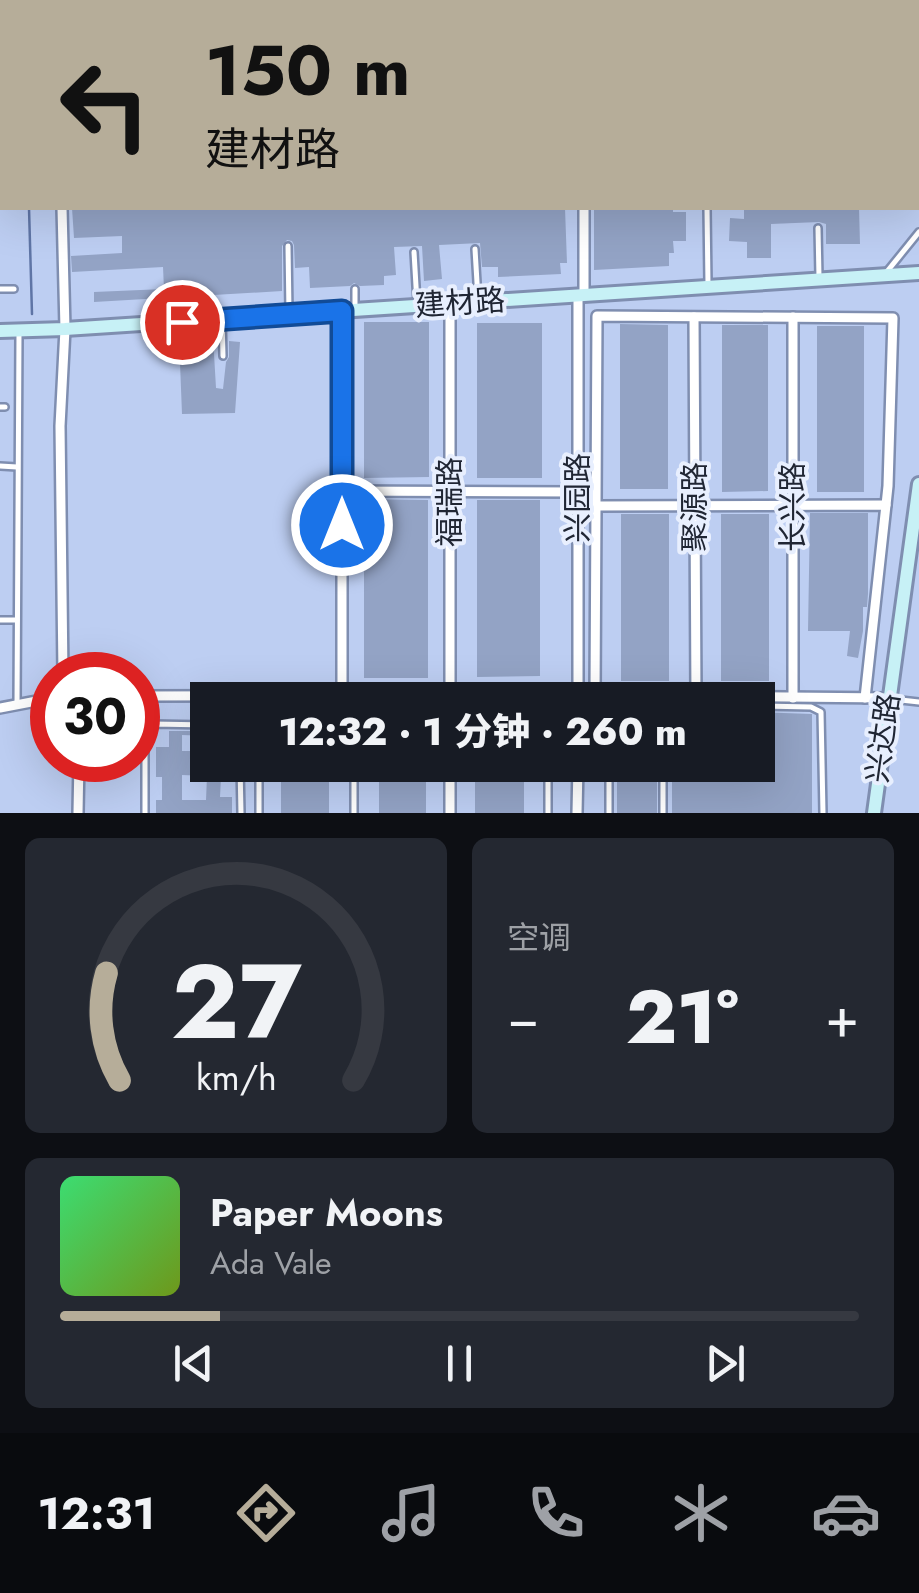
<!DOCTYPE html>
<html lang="zh">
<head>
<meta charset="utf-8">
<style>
	:root { --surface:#171b24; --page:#242831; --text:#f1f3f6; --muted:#9ea1a6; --line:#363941; --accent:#b6ad99 }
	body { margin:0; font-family:Jost,"Noto Sans SC",sans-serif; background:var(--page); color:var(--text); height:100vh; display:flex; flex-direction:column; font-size:38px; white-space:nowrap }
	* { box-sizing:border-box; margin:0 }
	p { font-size:32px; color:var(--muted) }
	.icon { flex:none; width:55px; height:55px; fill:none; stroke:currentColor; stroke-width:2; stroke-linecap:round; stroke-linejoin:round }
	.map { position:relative; height:813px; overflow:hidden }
	.sheet { display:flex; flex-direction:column; gap:25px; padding:25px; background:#0d0f14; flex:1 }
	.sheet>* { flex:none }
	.guide { position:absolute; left:0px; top:0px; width:920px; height:210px; box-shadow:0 10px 40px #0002; background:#b6ad99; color:#111; overflow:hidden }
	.speed { position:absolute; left:30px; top:652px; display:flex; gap:20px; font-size:50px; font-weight:700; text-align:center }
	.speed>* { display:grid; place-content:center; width:130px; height:130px; border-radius:50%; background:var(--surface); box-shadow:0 10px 40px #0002; line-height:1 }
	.speed .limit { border:15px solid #d22; background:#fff; color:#111 }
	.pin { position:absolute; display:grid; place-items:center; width:85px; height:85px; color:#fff; margin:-42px; border:5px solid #fff; border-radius:50%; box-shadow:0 2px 10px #0007 }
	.me { position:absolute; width:110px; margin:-55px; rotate:0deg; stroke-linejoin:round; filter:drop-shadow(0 0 8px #0008) }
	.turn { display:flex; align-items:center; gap:35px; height:210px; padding:0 40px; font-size:45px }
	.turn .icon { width:130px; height:130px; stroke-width:2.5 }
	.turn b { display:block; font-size:70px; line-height:85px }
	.big { font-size:75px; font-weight:800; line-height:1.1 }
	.sheet .tile { flex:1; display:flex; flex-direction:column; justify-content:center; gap:15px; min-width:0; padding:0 35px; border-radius:15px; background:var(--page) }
	.sheet .dial { align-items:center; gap:0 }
	.dial svg { height:260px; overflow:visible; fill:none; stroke:var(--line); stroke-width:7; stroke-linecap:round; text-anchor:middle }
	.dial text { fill:var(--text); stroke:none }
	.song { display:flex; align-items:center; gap:30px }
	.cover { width:120px; height:120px; border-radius:15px; background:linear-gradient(135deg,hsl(140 70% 55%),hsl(80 70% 35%)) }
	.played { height:10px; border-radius:5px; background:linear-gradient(90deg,var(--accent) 20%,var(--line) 20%) }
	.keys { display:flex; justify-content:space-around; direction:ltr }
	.heat { display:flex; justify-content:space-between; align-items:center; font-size:55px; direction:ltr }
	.sheet .tiles { flex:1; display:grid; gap:25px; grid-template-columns:1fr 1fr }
	.tile:last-child { grid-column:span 2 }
	.trip { position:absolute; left:190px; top:682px; width:585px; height:100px; border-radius:0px; background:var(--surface); box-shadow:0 10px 40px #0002; font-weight:800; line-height:100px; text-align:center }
	.menu { display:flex; height:160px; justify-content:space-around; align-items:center; background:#090b0e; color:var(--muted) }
	.menu .icon { width:70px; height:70px }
	.menu .active { color:var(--accent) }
	.menu b { font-size:45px; color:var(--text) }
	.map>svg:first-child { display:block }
</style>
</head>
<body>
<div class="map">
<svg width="919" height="813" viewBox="0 0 919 813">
	<rect width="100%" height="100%" fill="#bdcef2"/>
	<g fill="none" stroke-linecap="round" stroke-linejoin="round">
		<!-- stream -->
		<g stroke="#5f75a6" stroke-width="2.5">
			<polyline points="39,2 39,0"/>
			<polyline points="29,208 32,314"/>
		</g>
	</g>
	<!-- building -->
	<g fill="#93a3c5" fill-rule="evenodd">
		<polygon points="72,208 565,208 567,263 560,263 561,274 498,277 498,267 482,267 480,243 439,245 442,279 424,281 422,246 394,247 396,275 384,276 384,285 360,286 354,283 350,286 310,288 309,267 295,268 294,245 292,241 287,240 282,246 282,291 94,302 94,292 164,289 163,267 72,272 71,256 122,253 122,236 74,238"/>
		<polygon points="594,208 673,208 673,212 686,212 686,241 673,241 674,253 669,253 669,266 594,270"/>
		<polygon points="744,208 859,208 860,244 826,244 826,224 819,222 771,224 771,258 747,258 747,242 729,241 730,218 744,219"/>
		<polygon points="364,322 429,322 429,477 364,478"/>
		<rect x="477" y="323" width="65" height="155"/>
		<polygon points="620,324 668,325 668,489 620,489"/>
		<polygon points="722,325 768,325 768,491 722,492"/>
		<rect x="817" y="326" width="47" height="166"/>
		<polygon points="213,337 216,388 223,389 226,362 229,357 229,341 240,342 235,413 182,414 180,363 190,362 189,338"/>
		<polygon points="364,499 428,500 428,678 364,678"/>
		<polygon points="477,500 540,500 540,676 477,677"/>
		<polygon points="810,513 868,513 868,594 867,607 863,607 863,631 858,658 847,656 850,631 808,631"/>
		<rect x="621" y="514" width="48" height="167"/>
		<rect x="721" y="514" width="48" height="167"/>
		<polygon points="758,712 812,714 812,813 672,813 672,765 758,765"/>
		<path d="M169,731h39v5l-26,-1v16h26v14h23v12h-10l-1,20h12v16h-76v-13h6v-23h-6v-30h13zM182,775l25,1 -1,24h-24z"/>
		<rect x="281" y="765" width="48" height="48"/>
		<rect x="379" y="765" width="47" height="48"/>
		<rect x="475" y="765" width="49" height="48"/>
		<rect x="617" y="765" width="40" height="48"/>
	</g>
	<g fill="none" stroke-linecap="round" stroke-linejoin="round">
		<!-- lane casing -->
		<g stroke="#7f8eb0" stroke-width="10">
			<g id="lane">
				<polyline points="191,2 193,0"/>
				<polyline points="707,208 708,284"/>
				<polyline points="818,228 819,277"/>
				<polyline points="288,246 289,312"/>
				<polyline points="475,249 478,299"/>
				<polyline points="414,252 417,303"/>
				<polyline points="885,274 919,232"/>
				<polyline points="0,289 14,289"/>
				<polyline points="355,289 355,307"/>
				<polyline points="222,319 223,356"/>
				<polyline points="0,407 5,407"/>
				<polyline points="0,466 17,467"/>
				<polyline points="0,620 17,620"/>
				<polyline points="892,699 919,702"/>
				<polyline points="17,705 19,333"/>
				<polyline points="758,706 811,707 821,712 823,813"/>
				<polyline points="240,765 241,813"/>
				<polyline points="259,765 259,813"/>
				<polyline points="354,765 354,813"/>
				<polyline points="609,765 609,813"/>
				<polyline points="145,813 145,738 148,727 153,724 208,725"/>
				<polyline points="548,813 548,765"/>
				<polyline points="663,813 663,765"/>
			</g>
		</g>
		<!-- street casing -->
		<g stroke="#7f8eb0" stroke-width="14">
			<g id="street">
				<polyline points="584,0 584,2"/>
				<polyline points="64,2 64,0"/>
				<polyline points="62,208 65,329 60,426 63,675"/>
				<polyline points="584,295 584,208"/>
				<polyline points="694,317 696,697"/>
				<polyline points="342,491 578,492"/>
				<polyline points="596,506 886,505 865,698"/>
				<polyline points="342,695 342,311"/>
				<polyline points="138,696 578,695 889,698"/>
				<polyline points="595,696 597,316 893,318 888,486 886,505"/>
				<polyline points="578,697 578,296"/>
				<polyline points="793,698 793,317"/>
				<polyline points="450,700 450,304"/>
				<polyline points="0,708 52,698"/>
				<polyline points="450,765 450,813"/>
				<polyline points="78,813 79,760"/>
				<polyline points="577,813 578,765"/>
			</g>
		</g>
		<!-- secondary casing -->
		<g stroke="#7f8eb0" stroke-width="18">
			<g id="secondary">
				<polyline points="0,331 65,329 919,273"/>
				<polyline points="874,813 919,484"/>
			</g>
		</g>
		<!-- lane -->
		<use href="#lane" stroke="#fff" stroke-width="5"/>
		<!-- street -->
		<use href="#street" stroke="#fff" stroke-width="9"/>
		<!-- secondary -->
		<use href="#secondary" stroke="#c7f1f6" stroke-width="12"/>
	</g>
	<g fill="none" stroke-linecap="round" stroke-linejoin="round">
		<!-- route casing -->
		<g stroke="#114b97" stroke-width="25">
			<polyline id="route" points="182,322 342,311 342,525"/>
		</g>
		<!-- route -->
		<use href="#route" stroke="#1a73e8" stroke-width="18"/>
	</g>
	<g text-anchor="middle" stroke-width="8" stroke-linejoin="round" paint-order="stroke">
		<!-- street labels -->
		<g font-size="30" fill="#202634" stroke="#e8effe">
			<text transform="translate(460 303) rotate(-4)" y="10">建材路</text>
			<text transform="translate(578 498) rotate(-90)" y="10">兴园路</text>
			<text transform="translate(450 502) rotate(-90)" y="10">福瑞路</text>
			<text transform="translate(695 507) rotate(-90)" y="10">聚源路</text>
			<text transform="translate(793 507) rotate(-90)" y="10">长兴路</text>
			<text transform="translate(883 738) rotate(-82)" y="10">兴达路</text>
		</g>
	</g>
</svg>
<div class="speed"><div class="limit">30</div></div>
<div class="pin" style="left:182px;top:322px;background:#d93025"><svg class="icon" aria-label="arrive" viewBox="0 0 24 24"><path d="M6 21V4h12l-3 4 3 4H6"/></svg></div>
<svg class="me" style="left:342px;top:525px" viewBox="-20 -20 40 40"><circle r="17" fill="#1a73e8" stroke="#fff" stroke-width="3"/><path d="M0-11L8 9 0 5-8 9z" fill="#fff"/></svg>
<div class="trip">12:32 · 1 分钟 · 260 m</div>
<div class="guide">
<div class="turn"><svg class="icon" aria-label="left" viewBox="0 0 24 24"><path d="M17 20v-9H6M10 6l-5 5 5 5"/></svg><div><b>150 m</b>建材路</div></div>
</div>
</div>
<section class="sheet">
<div class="tiles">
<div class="tile dial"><svg viewBox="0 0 100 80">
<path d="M14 69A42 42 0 1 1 86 69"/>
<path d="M14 69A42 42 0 0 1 10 36" stroke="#b6ad99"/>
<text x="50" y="56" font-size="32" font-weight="700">27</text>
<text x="50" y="72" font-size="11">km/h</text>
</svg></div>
<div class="tile"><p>空调</p>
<div class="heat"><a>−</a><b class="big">21°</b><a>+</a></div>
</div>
<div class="tile">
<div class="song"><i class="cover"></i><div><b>Paper Moons</b><p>Ada Vale</p></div></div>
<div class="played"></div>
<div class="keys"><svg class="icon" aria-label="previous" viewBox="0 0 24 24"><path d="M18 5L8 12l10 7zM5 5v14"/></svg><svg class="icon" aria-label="pause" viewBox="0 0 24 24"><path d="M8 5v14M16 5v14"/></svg><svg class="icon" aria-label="next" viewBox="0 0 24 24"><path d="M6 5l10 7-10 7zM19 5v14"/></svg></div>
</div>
</div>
</section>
<nav class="menu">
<b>12:31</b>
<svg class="icon active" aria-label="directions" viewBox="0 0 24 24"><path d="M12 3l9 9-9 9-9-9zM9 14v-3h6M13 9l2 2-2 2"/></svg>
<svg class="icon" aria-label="music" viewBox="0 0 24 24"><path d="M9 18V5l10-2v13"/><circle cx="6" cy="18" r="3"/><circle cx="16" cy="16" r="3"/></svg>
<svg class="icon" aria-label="phone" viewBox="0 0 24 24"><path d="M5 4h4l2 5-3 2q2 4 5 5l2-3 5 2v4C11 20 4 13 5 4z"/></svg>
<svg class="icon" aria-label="climate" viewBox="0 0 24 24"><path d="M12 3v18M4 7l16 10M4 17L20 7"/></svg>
<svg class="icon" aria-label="car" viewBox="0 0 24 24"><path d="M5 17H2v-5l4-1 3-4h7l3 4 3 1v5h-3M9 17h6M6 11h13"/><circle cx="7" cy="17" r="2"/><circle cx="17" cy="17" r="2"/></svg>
</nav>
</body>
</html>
